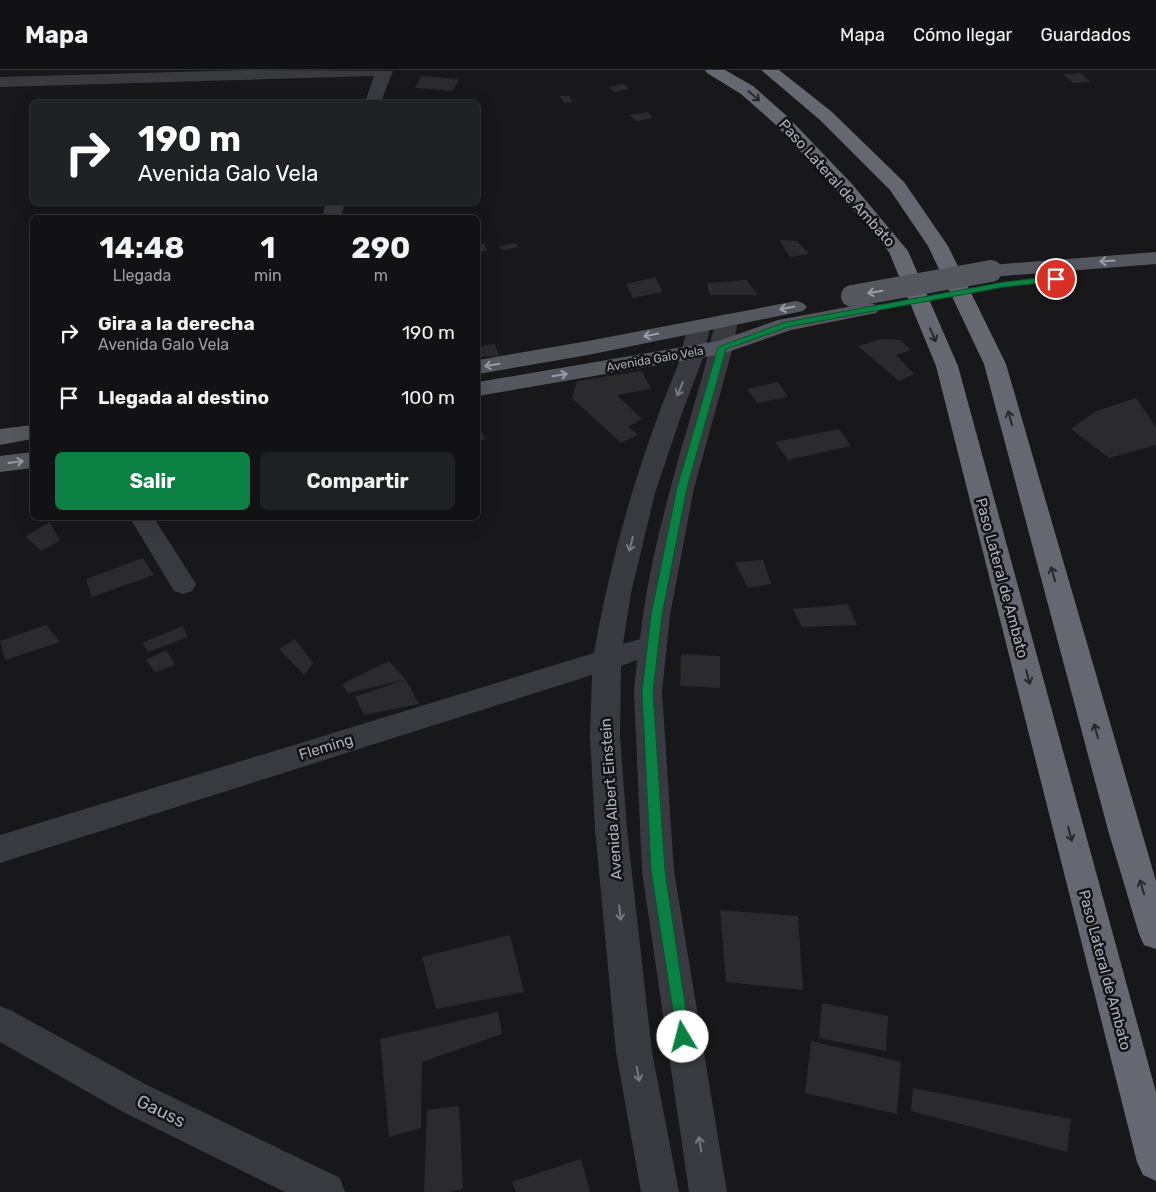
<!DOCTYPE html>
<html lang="es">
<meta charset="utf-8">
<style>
body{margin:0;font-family:Rubik,sans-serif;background:#1f2022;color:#f1f3f6;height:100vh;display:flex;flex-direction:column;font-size:19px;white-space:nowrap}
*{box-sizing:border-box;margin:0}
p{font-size:16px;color:#9c9ea0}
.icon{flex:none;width:28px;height:28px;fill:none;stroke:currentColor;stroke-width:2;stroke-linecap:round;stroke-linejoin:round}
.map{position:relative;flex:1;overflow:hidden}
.details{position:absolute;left:30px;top:145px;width:450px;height:305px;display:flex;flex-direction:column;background:#121214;border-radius:8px;box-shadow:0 5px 20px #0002,0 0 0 1px #313234}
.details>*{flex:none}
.banner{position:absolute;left:30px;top:30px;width:450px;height:105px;border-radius:8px;box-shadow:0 5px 20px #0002,0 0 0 1px #313234;background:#202124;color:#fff;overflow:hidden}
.pin{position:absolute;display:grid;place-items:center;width:42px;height:42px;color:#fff;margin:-21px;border:2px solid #fff;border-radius:50%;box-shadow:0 1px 5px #0007}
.me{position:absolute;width:55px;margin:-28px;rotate:352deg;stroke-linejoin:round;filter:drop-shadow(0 0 4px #0008)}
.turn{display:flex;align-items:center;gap:18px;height:105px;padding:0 25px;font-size:22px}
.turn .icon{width:65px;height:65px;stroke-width:2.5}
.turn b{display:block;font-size:35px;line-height:42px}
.eta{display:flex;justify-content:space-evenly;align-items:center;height:85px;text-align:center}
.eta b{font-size:30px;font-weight:700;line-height:35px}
.action{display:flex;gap:10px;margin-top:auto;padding:10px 25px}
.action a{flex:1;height:58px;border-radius:8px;background:#0b8043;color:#fff;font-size:20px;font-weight:700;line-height:58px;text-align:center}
.action a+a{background:#1f2022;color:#f1f3f6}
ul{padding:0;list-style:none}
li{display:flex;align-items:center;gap:15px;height:65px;padding:0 25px}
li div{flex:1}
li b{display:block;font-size:19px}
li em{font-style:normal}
header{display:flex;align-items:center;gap:30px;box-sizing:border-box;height:70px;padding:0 25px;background:#121214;border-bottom:1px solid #313234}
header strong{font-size:24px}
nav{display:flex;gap:28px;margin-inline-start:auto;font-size:18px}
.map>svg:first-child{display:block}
.building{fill:#2b2b2e}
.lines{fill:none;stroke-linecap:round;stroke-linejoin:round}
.minor{fill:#393a3f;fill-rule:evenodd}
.major{fill:#55575e;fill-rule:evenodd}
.highway{fill:#656870;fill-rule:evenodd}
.major-bridge{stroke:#55575e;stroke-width:22}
.oneway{stroke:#28282c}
.oneway2{stroke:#999da8}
.oneway3{stroke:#777a83}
.route{fill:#0b8043;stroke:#07532c}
.labels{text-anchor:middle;stroke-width:5;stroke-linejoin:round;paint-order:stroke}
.far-street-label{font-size:12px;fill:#aaafba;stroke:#131315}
.street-label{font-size:15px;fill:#aaafba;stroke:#131315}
.near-street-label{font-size:18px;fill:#aaafba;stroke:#131315}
</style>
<header>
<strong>Mapa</strong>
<nav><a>Mapa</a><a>Cómo llegar</a><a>Guardados</a></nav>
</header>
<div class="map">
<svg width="1156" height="1122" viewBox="0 0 1156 1122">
<rect width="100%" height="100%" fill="#18181a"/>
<path class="building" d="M 1081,3 L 1090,12 L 1073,13 L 1063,4 Z
M 421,6 L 459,9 L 453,21 L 415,18 Z
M 624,14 L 629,19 L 615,22 L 608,17 Z
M 559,26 L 569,26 L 573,32 L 564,33 Z
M 648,42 L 653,48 L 637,51 L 629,45 Z
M 779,170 L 797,171 L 809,184 L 790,187 Z
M 516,173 L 518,177 L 504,180 L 498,177 Z
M 484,174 L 487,180 L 478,183 L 478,175 Z
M 655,207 L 663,222 L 633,228 L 626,214 Z
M 746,210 L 758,225 L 710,225 L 707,213 Z
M 881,269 L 900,270 L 911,280 L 896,285 L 914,304 L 899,311 L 858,276 Z
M 495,274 L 499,286 L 478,287 L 478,276 Z
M 642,301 L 651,319 L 617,325 L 642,349 L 628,357 L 638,365 L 621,373 L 572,328 L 577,311 Z
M 778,312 L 788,327 L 757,333 L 747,319 Z
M 1136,328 L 1156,357 L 1156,375 L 1109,388 L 1071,359 L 1096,341 Z
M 839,359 L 851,376 L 788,390 L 775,372 Z
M 478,360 L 480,360 L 486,369 L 478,370 Z
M 50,452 L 60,471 L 41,481 L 25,466 Z
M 143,488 L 154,505 L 92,527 L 86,509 Z
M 763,490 L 771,514 L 748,518 L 735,492 Z
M 848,534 L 857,555 L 802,557 L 793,539 Z
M 46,555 L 60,572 L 5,590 L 0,571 Z
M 182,556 L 188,567 L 148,582 L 142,573 Z
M 295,569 L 313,593 L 304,605 L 279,579 Z
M 166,580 L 175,595 L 155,602 L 146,590 Z
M 681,584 L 720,586 L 720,618 L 680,616 Z
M 389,591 L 406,610 L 419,634 L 364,645 L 355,627 L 404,610 L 348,623 L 342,614 Z
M 720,840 L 798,846 L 803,920 L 726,912 Z
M 510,865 L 524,922 L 436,939 L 422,887 Z
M 822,933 L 888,946 L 886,981 L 819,968 Z
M 498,942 L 502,964 L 422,992 L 421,1058 L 389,1067 L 380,969 Z
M 811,971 L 901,992 L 897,1044 L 805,1023 Z
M 913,1018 L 1071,1049 L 1067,1082 L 911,1041 Z
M 459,1036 L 463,1119 L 448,1122 L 424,1122 L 427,1040 Z
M 581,1089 L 590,1122 L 516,1122 L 512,1112 Z"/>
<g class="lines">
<path class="minor" d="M 248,0 L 393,1 L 381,32 L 365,32 L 374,6 L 0,17 L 0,7 Z
M 326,132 L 345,132 L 341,148 L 322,148 Z
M 727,244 L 735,245 L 738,250 L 733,277 L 694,418 L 670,545 L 662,622 L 674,801 L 727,1122 L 689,1122 L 642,801 L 634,622 L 637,590 L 621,596 L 620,666 L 627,759 L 652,982 L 679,1122 L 641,1122 L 616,982 L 595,759 L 590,666 L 592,605 L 0,793 L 0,765 L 594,583 C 612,482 639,389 678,295 C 684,281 683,263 691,251 L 699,250 L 707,251 L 710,256 L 705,283 L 683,340 L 655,423 L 631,523 L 623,574 L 640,569 C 650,479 678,391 703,304 C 707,291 713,254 719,245 Z
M 130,448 L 154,448 L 196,514 L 192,521 L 183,524 L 174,521 Z
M 0,936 L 12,941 L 149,1016 L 340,1108 L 345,1122 L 285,1122 L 123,1042 L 0,972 Z"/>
<path class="major" d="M 1156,182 L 1156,194 L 991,207 L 984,205 L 981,201 L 984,197 L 991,195 Z
M 796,231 L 803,233 L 807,237 L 803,241 L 588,285 L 478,304 L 478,290 L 588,271 Z
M 869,233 L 876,235 L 880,239 L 876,243 L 791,260 L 722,284 L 478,326 L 478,312 L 718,271 L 778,250 Z
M 32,355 L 32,369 L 0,375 L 0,359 Z
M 32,382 L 32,398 L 0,402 L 0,386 Z"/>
<path class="highway" d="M 705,0 L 725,0 L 753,16 L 788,47 L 852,114 L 908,181 L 958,296 L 1156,1022 L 1156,1111 L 1143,1105 L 1137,1092 L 936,296 L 889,182 L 838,122 L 776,55 L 741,24 L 707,3 Z
M 761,0 L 779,0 L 832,42 L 904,112 L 948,176 L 1006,294 L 1156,811 L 1156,879 L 1144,875 L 1139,864 L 1108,760 L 984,294 L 928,176 L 890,120 L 820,50 Z"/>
<path class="major-bridge" d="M 852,226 L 991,201"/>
</g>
<defs><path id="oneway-shaft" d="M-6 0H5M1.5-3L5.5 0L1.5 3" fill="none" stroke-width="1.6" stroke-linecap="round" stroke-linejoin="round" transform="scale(1.25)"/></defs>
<g class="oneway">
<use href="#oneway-shaft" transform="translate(754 26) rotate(42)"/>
<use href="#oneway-shaft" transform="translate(933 265) rotate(67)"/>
<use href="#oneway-shaft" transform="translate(1010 348) rotate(-106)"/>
<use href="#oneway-shaft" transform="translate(1053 504) rotate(-106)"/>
<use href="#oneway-shaft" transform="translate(1028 607) rotate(75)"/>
<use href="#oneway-shaft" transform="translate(1096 661) rotate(-106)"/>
<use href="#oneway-shaft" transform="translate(1070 764) rotate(75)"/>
<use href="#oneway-shaft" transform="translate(1142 817) rotate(-107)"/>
</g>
<g class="oneway2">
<use href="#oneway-shaft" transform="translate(1107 191) rotate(176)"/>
<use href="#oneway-shaft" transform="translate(875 222) rotate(170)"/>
<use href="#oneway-shaft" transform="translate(787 238) rotate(169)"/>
<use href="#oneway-shaft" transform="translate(651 265) rotate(169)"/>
<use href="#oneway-shaft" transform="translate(492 295) rotate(170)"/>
<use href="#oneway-shaft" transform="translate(560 305) rotate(-9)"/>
<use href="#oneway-shaft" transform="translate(16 392) rotate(-8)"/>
</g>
<g class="oneway3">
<use href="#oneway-shaft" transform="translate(680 319) rotate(112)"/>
<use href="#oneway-shaft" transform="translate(631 474) rotate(104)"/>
<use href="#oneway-shaft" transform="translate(620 843) rotate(84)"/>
<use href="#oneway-shaft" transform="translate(638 1004) rotate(80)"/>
<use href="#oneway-shaft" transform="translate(700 1074) rotate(-100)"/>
</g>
<path class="route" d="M 1056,206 L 1059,207 L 1059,211 L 1004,217 L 788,257 L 726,279 L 687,418 L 662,545 L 653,622 L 665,801 L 690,967 L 688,972 L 683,974 L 678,972 L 651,801 L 642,622 L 651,545 L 677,418 L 718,277 L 786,252 L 1004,212 Z"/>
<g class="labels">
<g class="far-street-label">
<text transform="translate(655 289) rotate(-10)" y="4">Avenida Galo Vela</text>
</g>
<g class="street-label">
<text transform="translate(837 113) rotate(48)" y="5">Paso Lateral de Ambato</text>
<text transform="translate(1002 508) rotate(75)" y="5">Paso Lateral de Ambato</text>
<text transform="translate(326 677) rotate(-17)" y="5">Fleming</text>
<text transform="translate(611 729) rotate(-94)" y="5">Avenida Albert Einstein</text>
<text transform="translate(1105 900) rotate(75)" y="5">Paso Lateral de Ambato</text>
</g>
<g class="near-street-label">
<text transform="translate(161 1041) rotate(26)" y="6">Gauss</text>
</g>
</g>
</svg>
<div class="pin" style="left:1056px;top:209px;background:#d93025"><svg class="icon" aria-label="arrive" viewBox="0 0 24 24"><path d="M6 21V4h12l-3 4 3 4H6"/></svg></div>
<svg class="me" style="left:683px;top:967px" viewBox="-20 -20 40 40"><circle r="19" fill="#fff"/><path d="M0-13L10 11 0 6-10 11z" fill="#0b8043"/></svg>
<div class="banner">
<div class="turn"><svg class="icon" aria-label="right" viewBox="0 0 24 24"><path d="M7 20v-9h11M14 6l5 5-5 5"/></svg><div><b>190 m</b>Avenida Galo Vela</div></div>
</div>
<section class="details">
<div class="eta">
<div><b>14:48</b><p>Llegada</p></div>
<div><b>1</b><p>min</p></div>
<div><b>290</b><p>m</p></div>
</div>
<ul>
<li><svg class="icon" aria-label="right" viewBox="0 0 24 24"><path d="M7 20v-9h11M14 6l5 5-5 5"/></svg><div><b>Gira a la derecha</b><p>Avenida Galo Vela</p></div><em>190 m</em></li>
<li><svg class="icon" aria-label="arrive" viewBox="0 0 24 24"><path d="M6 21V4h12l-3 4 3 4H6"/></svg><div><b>Llegada al destino</b></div><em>100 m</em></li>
</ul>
<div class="action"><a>Salir</a><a>Compartir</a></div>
</section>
</div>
